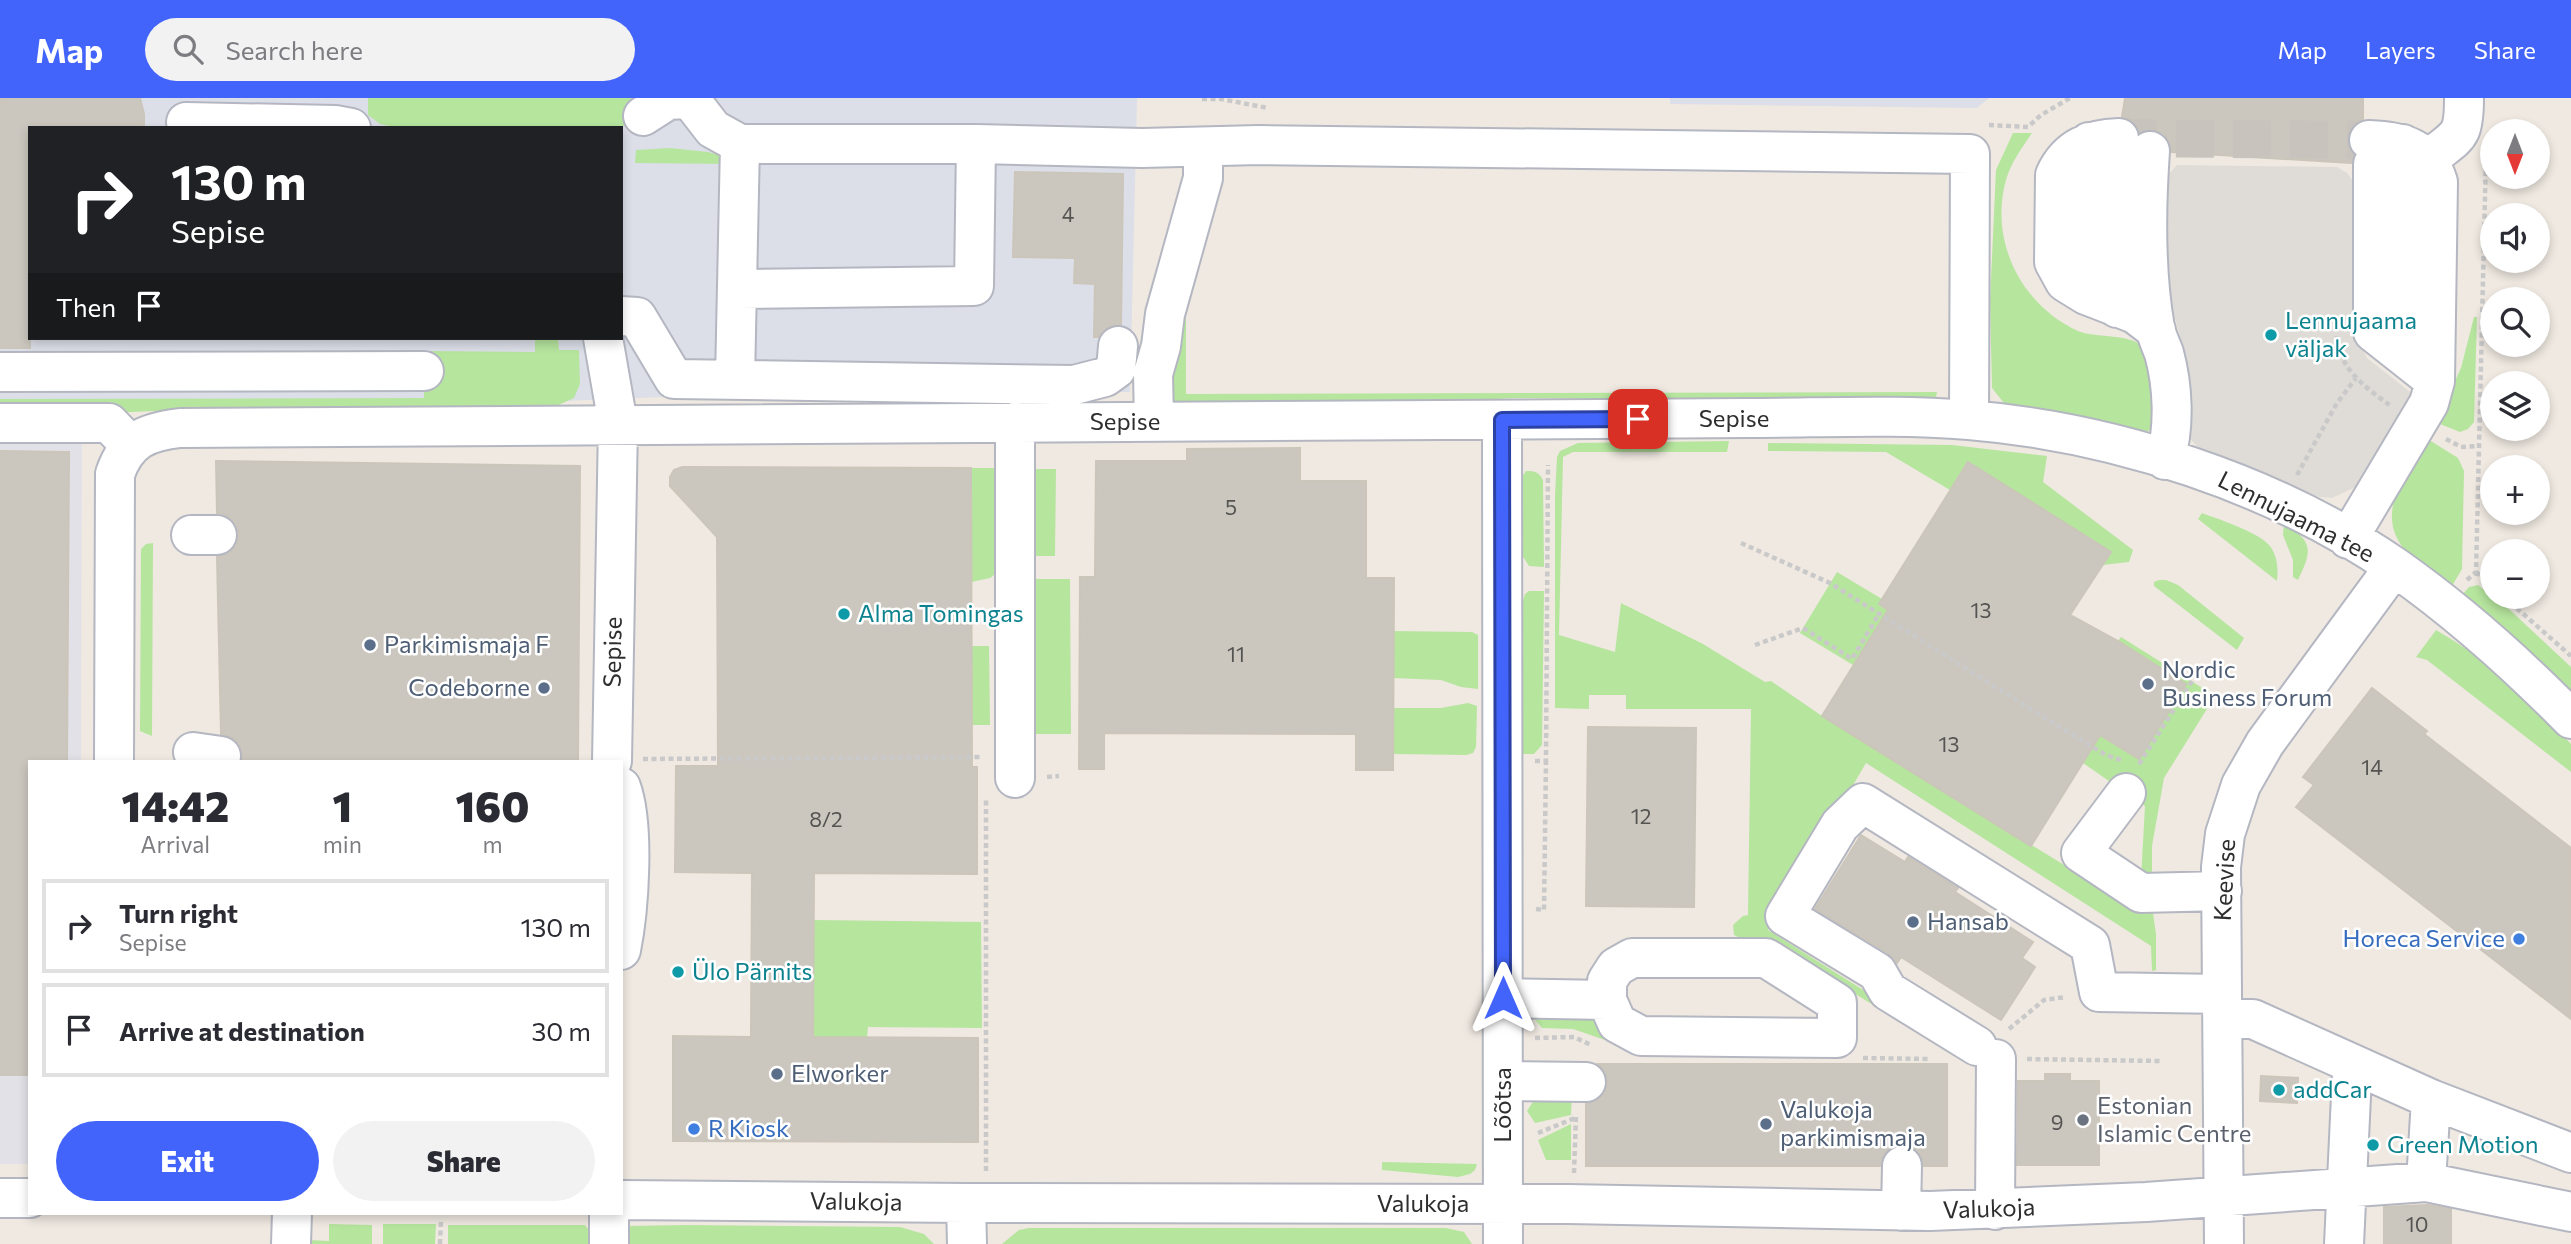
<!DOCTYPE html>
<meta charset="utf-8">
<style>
body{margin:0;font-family:Commissioner,sans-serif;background:#f2f2f3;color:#2b2b33;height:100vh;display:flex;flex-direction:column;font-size:26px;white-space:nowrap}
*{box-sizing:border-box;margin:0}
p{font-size:23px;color:#7c7c81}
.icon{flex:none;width:38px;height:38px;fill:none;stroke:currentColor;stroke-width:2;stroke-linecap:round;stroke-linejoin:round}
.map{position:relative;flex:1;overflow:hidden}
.side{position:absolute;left:28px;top:662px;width:595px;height:455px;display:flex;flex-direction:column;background:#fff;border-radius:0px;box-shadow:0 4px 10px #0003}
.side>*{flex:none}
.hud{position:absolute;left:28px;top:28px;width:595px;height:214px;border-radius:0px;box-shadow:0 4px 10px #0003;background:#202124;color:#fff;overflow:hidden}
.needle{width:46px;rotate:180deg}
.fabs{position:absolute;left:2480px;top:21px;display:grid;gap:14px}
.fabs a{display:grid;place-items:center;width:70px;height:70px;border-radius:50%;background:#fff;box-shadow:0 4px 10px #0003;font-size:35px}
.pin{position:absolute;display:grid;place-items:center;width:60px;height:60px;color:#fff;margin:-30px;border-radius:14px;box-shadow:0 4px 10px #0006}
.me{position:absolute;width:77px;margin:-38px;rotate:0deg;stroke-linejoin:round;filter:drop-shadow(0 0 5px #0008)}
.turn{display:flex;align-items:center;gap:24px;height:147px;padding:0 28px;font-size:32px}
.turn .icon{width:91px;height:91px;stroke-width:2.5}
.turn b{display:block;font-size:49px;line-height:60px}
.then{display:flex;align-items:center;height:66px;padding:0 28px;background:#0003;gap:14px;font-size:26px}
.eta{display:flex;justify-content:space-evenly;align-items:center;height:119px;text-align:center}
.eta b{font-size:42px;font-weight:800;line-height:49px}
.primary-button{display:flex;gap:14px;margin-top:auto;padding:14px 28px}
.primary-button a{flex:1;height:80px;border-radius:42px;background:#4264fb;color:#fff;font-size:28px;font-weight:800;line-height:80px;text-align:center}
.primary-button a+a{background:#f2f2f3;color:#2b2b33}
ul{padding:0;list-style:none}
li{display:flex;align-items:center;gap:21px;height:94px;margin:0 14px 10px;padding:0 14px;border:4px solid #e1e1e2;border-radius:0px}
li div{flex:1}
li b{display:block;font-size:26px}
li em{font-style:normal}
header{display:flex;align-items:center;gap:42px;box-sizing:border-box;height:98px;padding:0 35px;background:#4264fb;color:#fff}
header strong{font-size:33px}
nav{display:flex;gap:38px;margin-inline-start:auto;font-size:24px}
.search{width:490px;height:63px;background:#f2f2f3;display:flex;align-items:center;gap:18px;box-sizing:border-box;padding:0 24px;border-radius:38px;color:#7c7c81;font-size:26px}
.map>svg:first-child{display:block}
.industrial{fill:#e3e1e8}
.airport{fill:#dcdee8;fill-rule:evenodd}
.green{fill:#b6e59e}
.plaza{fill:#dfdcd8}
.building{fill:#cbc7bf;stroke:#cbc5ba;stroke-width:2}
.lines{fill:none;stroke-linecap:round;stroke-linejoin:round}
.minor-tunnel{stroke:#c8c4bd;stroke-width:38;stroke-dasharray:38 19;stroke-linecap:butt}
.minor-casing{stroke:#b4b7c1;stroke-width:42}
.path{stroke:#c9c9c9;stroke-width:4.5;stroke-dasharray:5 3.5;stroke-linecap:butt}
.minor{stroke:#fff;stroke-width:38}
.route-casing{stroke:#2b41a3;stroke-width:18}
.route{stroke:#4264fb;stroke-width:12}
.culture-dot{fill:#0f9aa8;stroke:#fff;stroke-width:2.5}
.service-dot{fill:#5c6f8a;stroke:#fff;stroke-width:2.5}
.shop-dot{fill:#3f7fe0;stroke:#fff;stroke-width:2.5}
.worship-dot{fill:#6b7280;stroke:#fff;stroke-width:2.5}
.labels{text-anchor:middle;stroke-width:5;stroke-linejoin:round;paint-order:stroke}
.number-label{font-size:21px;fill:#555452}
.culture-label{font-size:24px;fill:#0d838f;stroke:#fff;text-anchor:start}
.street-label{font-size:24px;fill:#2e2e2e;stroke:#fff}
.service-label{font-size:24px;fill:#4e5e75;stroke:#fff;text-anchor:start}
.shop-label{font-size:24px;fill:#366cbe;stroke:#fff;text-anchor:end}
.worship-label{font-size:24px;fill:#5b616d;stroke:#fff;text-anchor:start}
</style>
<header>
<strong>Map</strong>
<div class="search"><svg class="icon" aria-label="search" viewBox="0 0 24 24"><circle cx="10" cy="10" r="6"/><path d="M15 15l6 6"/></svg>Search here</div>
<nav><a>Map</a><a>Layers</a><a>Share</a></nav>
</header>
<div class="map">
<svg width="2571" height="1146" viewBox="0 0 2571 1146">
<rect width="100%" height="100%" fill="#efe9e1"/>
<path class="industrial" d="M 0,303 L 82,303 L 81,663 L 30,663 L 30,1066 L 0,1066 Z"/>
<path class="airport" d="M 0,0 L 1137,0 L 1130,294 L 664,299 L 562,303 L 0,303 ZM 30,30 L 621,30 L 621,240 L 30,240 Z
M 1670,0 L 1989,0 L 1977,10 L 1670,6 Z"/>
<path class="green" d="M 368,0 L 668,0 L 639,28 L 389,28 L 380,26 L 368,17 Z
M 2013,35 L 2032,35 C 2022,50 2011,64 2006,82 C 1989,143 2021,207 2078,233 C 2095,240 2129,236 2140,247 C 2157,265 2154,307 2155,330 L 2145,334 L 2059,315 L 2014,308 L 2004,305 L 1992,290 L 1990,203 L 1996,72 Z
M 670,50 L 708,54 L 732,61 L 732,66 L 635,65 L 636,52 Z
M 2474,219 L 2477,219 L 2474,324 L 2468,331 L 2460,334 L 2440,326 L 2438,321 L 2461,270 Z
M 1182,220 L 1186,220 L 1186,296 L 1937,294 L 1936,299 L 1931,301 L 1517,300 L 1381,306 L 1177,306 L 1174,302 L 1174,232 Z
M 535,240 L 558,240 L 559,252 L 579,252 L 580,286 L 574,300 L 554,309 L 522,312 L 153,313 L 70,317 L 0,317 L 0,301 L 424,300 L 424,253 L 535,254 Z
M 2426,340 L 2458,360 L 2464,373 L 2462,471 L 2452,488 C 2436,477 2416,466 2404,451 C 2374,414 2407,374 2426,340 Z
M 1729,343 L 1727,354 L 1573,354 L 1563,359 L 1559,537 L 1615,554 L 1621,505 L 1703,546 L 1765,584 L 1771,583 L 1822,618 L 2100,789 L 2152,808 L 2156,836 L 2156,872 L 2152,873 L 2151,848 L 1866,665 L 1768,832 L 1868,895 L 1967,953 L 1954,958 L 1765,839 L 1746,843 L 1734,837 L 1733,827 L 1743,818 L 1748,817 L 1751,611 L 1626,611 L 1626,597 L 1589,597 L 1589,611 L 1555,610 L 1555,398 L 1557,359 L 1560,353 L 1578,345 Z
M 1768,345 L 1952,347 L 2047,358 L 2043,384 L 2133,452 L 2129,464 L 2102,467 L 1950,392 L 1886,354 L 1768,353 Z
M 971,370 L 1006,370 L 999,473 L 990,480 L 971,484 Z
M 1024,371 L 1056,371 L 1055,458 L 1037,458 L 1024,447 Z
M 1526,373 C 1535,373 1539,374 1543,382 L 1544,469 L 1529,468 L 1522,457 L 1522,379 Z
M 2202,415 C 2220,422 2263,435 2272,451 C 2278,462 2278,471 2277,483 L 2198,421 Z
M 2284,426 C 2314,443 2312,453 2298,482 L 2293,479 L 2293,462 L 2283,437 Z
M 153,445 L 152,638 L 140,633 L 141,451 L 146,446 Z
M 1837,474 L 1882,501 L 1879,507 L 2019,594 L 2023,589 L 2138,661 L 2186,586 L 2118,543 L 2121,539 L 2215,598 L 2164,680 L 2152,748 L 2152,779 L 2141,780 L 2145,708 L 2083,665 L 2076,675 L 1867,546 L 1853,567 L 1800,535 Z
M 1024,481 L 1070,481 L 1071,636 L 1024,636 Z
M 2159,482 L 2166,482 L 2178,487 L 2244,540 L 2237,552 L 2154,488 L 2154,484 Z
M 2478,487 L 2510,512 L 2571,569 L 2571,595 L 2528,551 L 2463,496 L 2469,489 Z
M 1529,493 L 1544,493 L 1542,647 L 1534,656 L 1521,656 L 1522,506 L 1525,496 Z
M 2436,532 C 2491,563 2528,602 2571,646 L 2571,674 L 2427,562 L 2416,559 Z
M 1393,533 L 1472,534 L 1478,537 L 1478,591 L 1461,589 L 1441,582 L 1393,580 Z
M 971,548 L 989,548 L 990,627 L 972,627 Z
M 1468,605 L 1477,608 L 1476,649 L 1473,655 L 1466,657 L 1393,656 L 1393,610 L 1441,610 Z
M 813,822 L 981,824 L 982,930 L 868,929 L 867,939 L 813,939 Z
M 1591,913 L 1611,944 L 1573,931 L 1542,930 L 1531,917 Z
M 1542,990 L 1572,992 L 1571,1017 L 1535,1025 L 1527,1013 Z
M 1571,1026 L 1571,1062 L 1546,1062 L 1538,1042 Z
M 1382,1064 L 1477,1066 L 1475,1072 L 1470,1076 L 1458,1079 L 1382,1072 Z
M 329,1126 L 372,1127 L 372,1146 L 309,1146 L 309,1142 L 329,1143 Z
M 383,1126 L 436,1126 L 435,1146 L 383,1146 Z
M 448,1127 L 585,1127 L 589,1132 L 591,1144 L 596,1146 L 448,1146 Z
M 686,1127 L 900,1129 L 924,1136 L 934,1146 L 622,1146 L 628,1128 Z
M 1029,1130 L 1446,1130 L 1464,1134 L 1472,1146 L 1002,1146 L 1019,1132 Z"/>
<path class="plaza" d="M 2177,67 L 2337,69 L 2347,75 L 2358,89 L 2363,252 L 2367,260 L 2414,297 L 2362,386 L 2332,400 L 2320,399 L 2200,352 L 2186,336 L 2181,242 L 2160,165 L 2166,79 Z"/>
<path class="building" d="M 0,0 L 140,0 L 144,16 L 144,30 L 30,30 L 30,250 L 0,250 Z
M 2125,0 L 2363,0 L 2363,21 L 2351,29 L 2347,40 L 2349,51 L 2354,57 L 2351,65 L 2172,54 L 2170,44 L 2163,35 L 2151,31 L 2139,34 L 2137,28 L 2130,21 L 2122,19 Z
M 1015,74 L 1123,76 L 1121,227 L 1109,228 L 1099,239 L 1094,239 L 1095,186 L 1074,185 L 1075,160 L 1013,159 Z
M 1300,350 L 1300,383 L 1366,383 L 1366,480 L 1394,480 L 1393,672 L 1356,672 L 1356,636 L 1104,635 L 1104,671 L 1079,671 L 1080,479 L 1095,479 L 1096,363 L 1187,363 L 1187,351 Z
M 0,353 L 69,354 L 67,663 L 30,663 L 30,977 L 0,977 Z
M 216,363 L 580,368 L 578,663 L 242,663 L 241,651 L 235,641 L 221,636 L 217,459 L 227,456 L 236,448 L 239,436 L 236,426 L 228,418 L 217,415 Z
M 1968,364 L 2111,454 L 2070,517 L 2118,543 L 2186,586 L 2139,661 L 2100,637 L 2031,748 L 1822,618 L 1888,512 L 1879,506 Z
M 682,369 L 971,370 L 972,669 L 977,669 L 977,776 L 814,775 L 813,939 L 978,940 L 978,1044 L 673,1043 L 673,938 L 751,939 L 752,775 L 675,774 L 676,668 L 718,668 L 717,439 L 670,388 L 670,379 L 674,372 Z
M 2372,590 L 2427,633 L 2424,636 L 2571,750 L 2571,921 L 2296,709 L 2314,687 L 2303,679 Z
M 1588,629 L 1696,630 L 1694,809 L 1586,808 Z
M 1861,737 L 1905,764 L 1908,759 L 1958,790 L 1955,794 L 2033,844 L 2022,860 L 2035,869 L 2001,922 L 1901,859 L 1897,865 L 1888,855 L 1815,811 Z
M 1598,966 L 1947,966 L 1947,1068 L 1924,1068 L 1921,1058 L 1914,1050 L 1902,1046 L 1892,1049 L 1884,1056 L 1880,1068 L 1586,1068 L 1586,1006 L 1597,1003 L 1605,995 L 1608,985 L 1605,974 Z
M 2045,976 L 2070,976 L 2070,983 L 2099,983 L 2099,1067 L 2017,1067 L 2018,983 L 2045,983 Z
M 2261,978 L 2298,980 L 2297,1005 L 2260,1003 Z
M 2428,1107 L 2451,1111 L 2451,1146 L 2384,1146 L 2384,1109 Z"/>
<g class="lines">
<path class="minor-tunnel" d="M 2119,40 L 2369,42 L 2373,66"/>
<defs>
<path id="minor" d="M 689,0 L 713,31 L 740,46 L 976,46 L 1142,50 L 1259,47 L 1970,56 L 1969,322
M 643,18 L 668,2 L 689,1
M 186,24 L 335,27 L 351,30
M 2403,46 L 2407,85 L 2404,258
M 2150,53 C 2146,110 2145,173 2155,230 C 2157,239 2161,247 2164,255 C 2173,288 2175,329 2165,362
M 2428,62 C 2458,36 2464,42 2464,0
M 2373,66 L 2373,234 L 2435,283
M 737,191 L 974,188 L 976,46
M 2086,197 L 2086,77 L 2089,44
M 2117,210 L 2119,40 C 2090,41 2068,49 2055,77 L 2054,164 L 2065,184 L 2086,197 L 2135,216 L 2156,232
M 621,218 L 637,219 L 674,281 L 1074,287 L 1105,279 L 1116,271 L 1118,248
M 603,240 L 618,326 L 612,663
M 0,274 L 424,273
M 735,282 L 740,46
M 1502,322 L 1503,1146
M 1015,324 L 1015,680
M 1154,324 L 1153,276 L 1161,248 L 1165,216 L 1203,80 L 1203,49
M 0,325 L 109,325 L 131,348
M 191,437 L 217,437
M 2348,441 L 2429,305 L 2435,283 L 2438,84 C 2427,48 2403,44 2369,42
M 193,654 L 221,658
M 114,663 L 115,376 C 127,341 147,334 180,330 L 1747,320 C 1820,320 1895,316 1969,322 C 2115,334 2275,386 2395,469 C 2459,514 2517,566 2571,621
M 621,689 C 635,727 629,812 621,852
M 2126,695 L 2081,755 L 2141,795 L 2222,793
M 1632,860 L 1766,860 L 1837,905 L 1837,940 L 1641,938 L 1617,925 L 1607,902 L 1607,883 L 1616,869 Z
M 1503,900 L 1607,902
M 2223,921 L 2253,921 L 2431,1001 L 2571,1055
M 1977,948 L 1888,893 L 1877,874 L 1785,818 L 1840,727 L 1863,705 L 2090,847 L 2099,894 L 2222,896
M 1503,983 L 1586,984
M 2431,1001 L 2426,1084 L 2571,1114
M 0,1100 L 30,1100
M 621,1102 L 966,1105 L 1568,1106 L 1930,1113 L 2146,1104 L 2426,1084
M 966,1105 L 967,1146
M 1995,1112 L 1996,961
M 1901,1113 L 1902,1068
M 291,1146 L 292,1115
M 609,1146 L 609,1115
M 2224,1146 L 2221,769 L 2225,736 L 2241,687 L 2265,645 L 2394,469
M 2344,1146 L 2352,977"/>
</defs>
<use href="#minor" class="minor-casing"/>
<path class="path" d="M 1202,1 L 1221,1 L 1268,10
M 1989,27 L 2028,29 L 2041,17 L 2070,0
M 2337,238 C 2337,269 2367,291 2391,308
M 2446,341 L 2461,349 L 2478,348
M 2297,377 L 2337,305 L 2356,280
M 1741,445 L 1830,485 L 2042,618 L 2106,657 L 2121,662
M 2476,474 L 2492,488
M 2467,482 L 2476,474 L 2486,57
M 2504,499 L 2571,558
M 1755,547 L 1803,530 L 1852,561 L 1879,516
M 643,661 L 981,659
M 1535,663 L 1546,663 L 1548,367
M 2139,666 L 2201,569
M 1047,679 L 1059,678
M 1536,811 L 1544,812 L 1546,663
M 2009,931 L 2044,902 L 2066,899
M 1535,940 L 1574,939 L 1591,947
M 1863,960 L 1931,961
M 2027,961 L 2161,963
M 1538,1035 L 1575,1020
M 986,1073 L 986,700
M 1574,1075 L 1576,1017
M 440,1146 L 441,1122"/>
<use href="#minor" class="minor"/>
</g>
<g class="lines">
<defs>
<path id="route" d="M 1503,900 L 1502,322 L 1638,321"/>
</defs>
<use href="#route" class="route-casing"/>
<use href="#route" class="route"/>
</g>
<g class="culture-dot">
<circle cx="2271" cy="237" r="7"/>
<circle cx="844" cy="516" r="7"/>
<circle cx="678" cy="874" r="7"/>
<circle cx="2279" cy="992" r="7"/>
<circle cx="2373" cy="1047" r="7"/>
</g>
<g class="service-dot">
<circle cx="370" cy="547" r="7"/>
<circle cx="2148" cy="586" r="7"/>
<circle cx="544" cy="590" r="7"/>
<circle cx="1913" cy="824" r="7"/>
<circle cx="777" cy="976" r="7"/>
<circle cx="1766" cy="1026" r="7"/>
</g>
<g class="shop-dot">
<circle cx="2519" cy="841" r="7"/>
<circle cx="694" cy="1031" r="7"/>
</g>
<circle class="worship-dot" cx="2083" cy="1022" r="7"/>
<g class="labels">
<g class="number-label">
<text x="1068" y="124">4</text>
<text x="1231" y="417">5</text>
<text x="1981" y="520">13</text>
<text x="1236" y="564">11</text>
<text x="1949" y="654">13</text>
<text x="2372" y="677">14</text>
<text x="1641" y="726">12</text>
<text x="826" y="729">8/2</text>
<text x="2057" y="1032">9</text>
<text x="2417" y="1134">10</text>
</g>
<g class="culture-label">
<text x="2285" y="231">Lennujaama<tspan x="2285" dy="28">väljak</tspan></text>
<text x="858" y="524">Alma Tomingas</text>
<text x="692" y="882">Ülo Pärnits</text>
<text x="2293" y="1000">addCar</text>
<text x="2387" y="1055">Green Motion</text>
</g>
<g class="street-label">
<text x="1734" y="329">Sepise</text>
<text x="1125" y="332">Sepise</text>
<text transform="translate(2296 419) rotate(27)" y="8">Lennujaama tee</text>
<text transform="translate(613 554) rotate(-89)" y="8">Sepise</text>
<text transform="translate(2225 782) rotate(-87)" y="8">Keevise</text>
<text transform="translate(1503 1007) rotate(-90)" y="8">Lõõtsa</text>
<text transform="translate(856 1104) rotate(1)" y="8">Valukoja</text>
<text x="1423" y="1114">Valukoja</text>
<text transform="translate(1989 1111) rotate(-2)" y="8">Valukoja</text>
</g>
<g class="service-label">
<text x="384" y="555">Parkimismaja F</text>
<text x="2162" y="580">Nordic<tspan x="2162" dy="28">Business Forum</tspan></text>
<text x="530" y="598" text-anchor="end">Codeborne</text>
<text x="1927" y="832">Hansab</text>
<text x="791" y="984">Elworker</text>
<text x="1780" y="1020">Valukoja<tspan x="1780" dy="28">parkimismaja</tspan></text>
</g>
<g class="shop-label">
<text x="2505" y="849">Horeca Service</text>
<text x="708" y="1039" text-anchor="start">R Kiosk</text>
</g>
<g class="worship-label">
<text x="2097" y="1016">Estonian<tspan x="2097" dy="28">Islamic Centre</tspan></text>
</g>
</g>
</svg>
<div class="fabs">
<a><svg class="needle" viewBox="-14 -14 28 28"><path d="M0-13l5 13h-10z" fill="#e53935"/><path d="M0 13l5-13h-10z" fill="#7c7c81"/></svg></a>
<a><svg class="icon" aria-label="sound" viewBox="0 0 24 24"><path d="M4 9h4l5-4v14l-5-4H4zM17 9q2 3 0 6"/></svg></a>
<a><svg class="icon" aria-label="search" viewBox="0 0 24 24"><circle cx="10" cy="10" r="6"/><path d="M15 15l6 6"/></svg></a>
<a><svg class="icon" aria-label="layers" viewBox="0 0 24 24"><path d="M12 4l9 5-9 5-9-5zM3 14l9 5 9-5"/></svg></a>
<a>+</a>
<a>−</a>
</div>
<div class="pin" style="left:1638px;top:321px;background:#d93025"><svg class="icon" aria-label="arrive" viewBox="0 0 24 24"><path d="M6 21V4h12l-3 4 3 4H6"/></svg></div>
<svg class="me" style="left:1503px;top:900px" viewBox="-20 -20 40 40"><path d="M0-17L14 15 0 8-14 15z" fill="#4264fb" stroke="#fff" stroke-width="4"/></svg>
<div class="hud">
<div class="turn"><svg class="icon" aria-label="right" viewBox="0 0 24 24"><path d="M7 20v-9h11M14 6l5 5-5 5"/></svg><div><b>130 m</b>Sepise</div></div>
<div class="then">Then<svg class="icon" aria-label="arrive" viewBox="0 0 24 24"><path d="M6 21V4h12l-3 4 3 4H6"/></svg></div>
</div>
<section class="side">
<div class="eta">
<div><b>14:42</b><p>Arrival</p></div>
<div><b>1</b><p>min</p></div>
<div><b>160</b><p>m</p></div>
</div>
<ul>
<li><svg class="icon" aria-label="right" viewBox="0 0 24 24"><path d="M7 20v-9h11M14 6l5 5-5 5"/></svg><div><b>Turn right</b><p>Sepise</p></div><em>130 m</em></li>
<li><svg class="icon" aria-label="arrive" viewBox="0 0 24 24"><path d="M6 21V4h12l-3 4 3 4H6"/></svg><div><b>Arrive at destination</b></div><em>30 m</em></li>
</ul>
<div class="primary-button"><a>Exit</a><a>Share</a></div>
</section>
</div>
